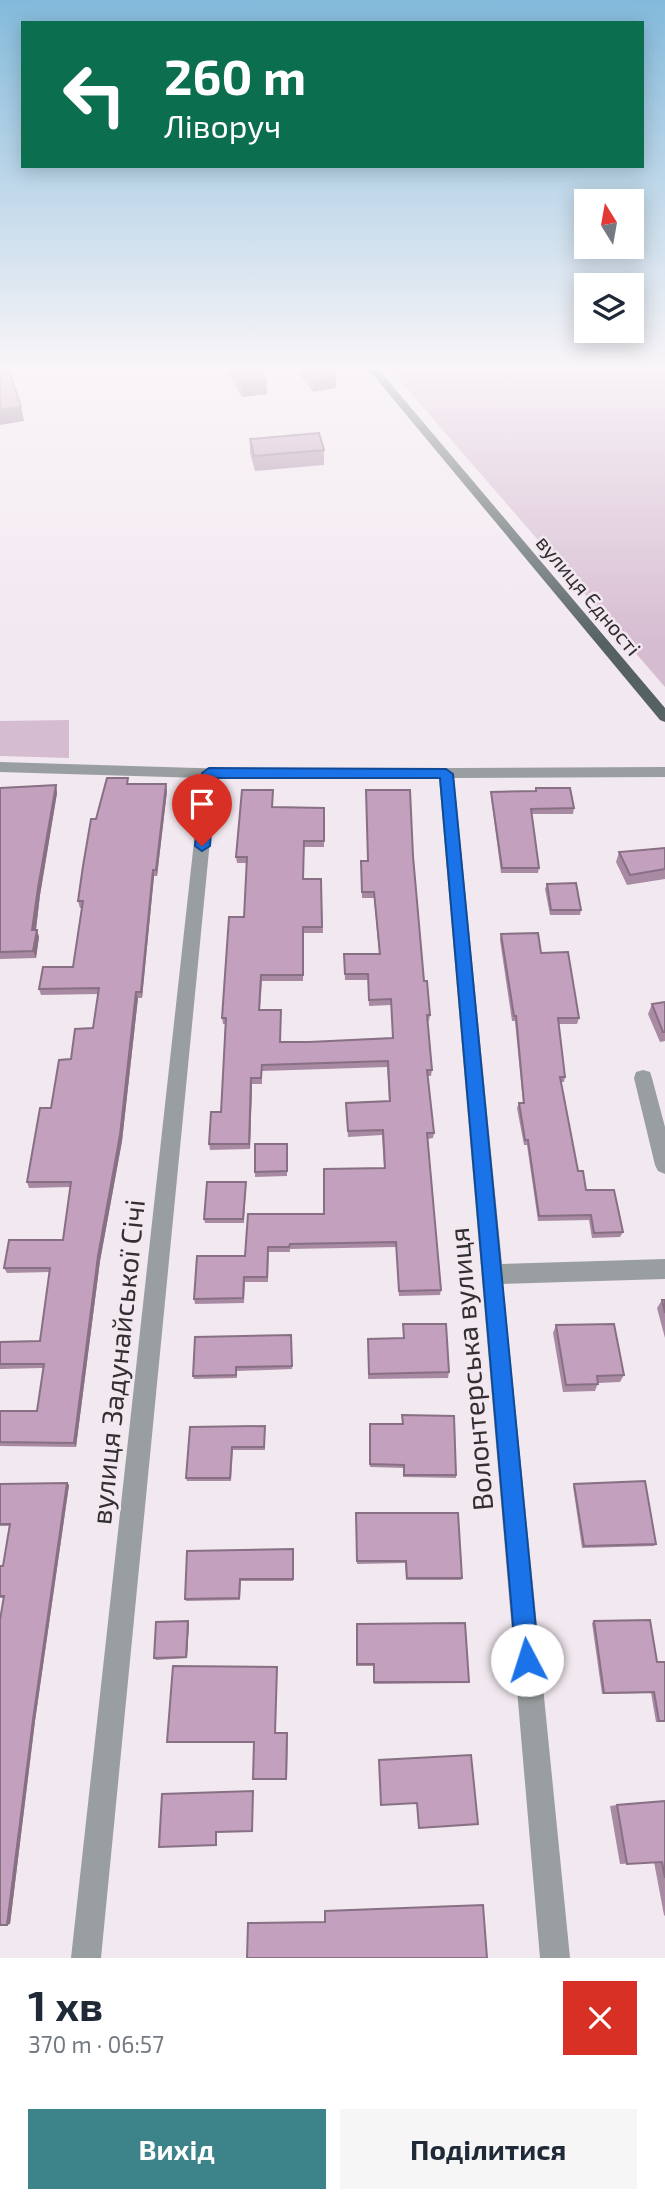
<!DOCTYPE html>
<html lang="uk">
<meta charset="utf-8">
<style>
body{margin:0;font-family:"Exo 2",sans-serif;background:#f6f6f7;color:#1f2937;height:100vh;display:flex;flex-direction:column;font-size:26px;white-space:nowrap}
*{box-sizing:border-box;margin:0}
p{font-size:23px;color:#747a83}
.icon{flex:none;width:38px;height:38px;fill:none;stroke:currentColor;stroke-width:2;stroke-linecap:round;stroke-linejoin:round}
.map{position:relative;height:1958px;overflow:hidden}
.panel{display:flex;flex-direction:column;background:#fff;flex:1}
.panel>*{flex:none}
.hud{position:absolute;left:21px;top:21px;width:623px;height:147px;border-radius:0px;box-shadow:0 4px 18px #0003;background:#0b6e4f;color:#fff;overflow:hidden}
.needle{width:46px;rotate:349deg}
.controls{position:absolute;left:574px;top:189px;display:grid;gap:14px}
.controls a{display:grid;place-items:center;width:70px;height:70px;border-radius:0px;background:#fff;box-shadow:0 4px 18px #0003;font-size:35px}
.pin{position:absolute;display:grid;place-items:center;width:60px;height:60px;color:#fff;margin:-72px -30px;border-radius:50% 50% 50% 0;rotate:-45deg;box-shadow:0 0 7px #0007}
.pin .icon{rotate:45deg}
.me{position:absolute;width:77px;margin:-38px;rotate:355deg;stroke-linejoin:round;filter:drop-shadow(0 0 5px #0008)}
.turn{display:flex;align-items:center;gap:24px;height:147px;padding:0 28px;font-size:32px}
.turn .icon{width:91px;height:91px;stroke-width:2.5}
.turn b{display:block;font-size:49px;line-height:60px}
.round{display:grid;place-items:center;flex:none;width:74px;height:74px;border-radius:0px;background:#f6f6f7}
.head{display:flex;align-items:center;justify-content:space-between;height:119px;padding:0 28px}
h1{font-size:42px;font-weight:700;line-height:52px}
.cta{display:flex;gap:14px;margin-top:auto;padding:14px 28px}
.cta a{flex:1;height:80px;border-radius:0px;background:#3c848a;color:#fff;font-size:28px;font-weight:700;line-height:80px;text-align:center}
.cta a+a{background:#f6f6f7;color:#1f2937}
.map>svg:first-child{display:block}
.green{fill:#d6bcd1}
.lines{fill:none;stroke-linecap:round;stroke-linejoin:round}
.minor{fill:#999fa0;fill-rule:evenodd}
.major{fill:#566162;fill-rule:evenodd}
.wall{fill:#a88aa3}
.shaded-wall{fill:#887084}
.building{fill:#c3a0bd;stroke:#887084;stroke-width:2}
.route{fill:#1a73e8;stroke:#114b97;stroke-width:2}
.labels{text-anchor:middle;stroke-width:5;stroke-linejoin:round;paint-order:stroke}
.far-street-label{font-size:21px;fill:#322e31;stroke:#f2e8f0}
.near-street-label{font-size:28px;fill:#322e31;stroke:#f2e8f0}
</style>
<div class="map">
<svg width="665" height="1958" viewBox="0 0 665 1958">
<rect width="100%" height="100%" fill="#f2e8f0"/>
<path class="green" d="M 391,370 L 665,370 L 665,687 Z
M 69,720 L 69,758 L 0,756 L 0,721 Z"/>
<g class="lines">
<path class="minor" d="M 0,762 L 230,769 L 665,767 L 665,777 L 454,778 L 502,1264 L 665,1259 L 665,1279 L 503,1284 L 570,1958 L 540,1958 L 439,778 L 216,779 L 101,1958 L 71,1958 L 201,778 L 0,772 Z
M 643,1070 L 650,1072 L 652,1078 L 665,1127 L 665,1174 L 658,1171 L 655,1165 L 634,1078 L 636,1072 Z"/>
<path class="major" d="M 369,370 L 379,370 L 665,708 L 665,722 L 660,720 Z"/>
</g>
<path class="wall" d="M 226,370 L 260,370 L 266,380 L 267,394 L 242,397 Z
M 296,370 L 331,370 L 336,376 L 336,388 L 313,392 Z
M 250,439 L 324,450 L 324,465 L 255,471 L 250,453 Z
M 129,784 L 167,791 L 157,876 L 154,876 L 142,998 L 138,998 L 122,1141 L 100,1261 L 76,1447 L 0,1446 L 0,1411 L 37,1411 L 43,1368 L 0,1369 L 0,1342 L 40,1341 L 50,1272 L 7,1273 L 4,1268 L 63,1240 L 70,1187 L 29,1188 L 27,1182 L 51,1108 L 71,1059 L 93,1028 L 98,994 L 41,995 L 39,989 L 73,967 L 82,908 L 80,908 L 78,901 Z
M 56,785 L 57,793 L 40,895 L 36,930 L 39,937 L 36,958 L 0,959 L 0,788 Z
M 536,788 L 574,808 L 573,814 L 531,814 L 539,868 L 538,873 L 501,873 L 491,797 L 491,792 L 535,791 Z
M 273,796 L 273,807 L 324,808 L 324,847 L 304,847 L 303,879 L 321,879 L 323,933 L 304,933 L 303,981 L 262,981 L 260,1010 L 281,1016 L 280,1042 L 309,1042 L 393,1038 L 391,1005 L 369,1006 L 368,980 L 345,980 L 344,954 L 379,954 L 374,898 L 362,898 L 361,861 L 413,856 L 424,981 L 430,1015 L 429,1021 L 427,1021 L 432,1070 L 431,1076 L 427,1076 L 434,1133 L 433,1138 L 428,1139 L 441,1290 L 440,1295 L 399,1296 L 396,1247 L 290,1249 L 290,1252 L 269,1252 L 268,1282 L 245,1282 L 244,1303 L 195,1304 L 194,1299 L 245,1256 L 324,1214 L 384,1168 L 382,1135 L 348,1137 L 346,1108 L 389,1101 L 387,1067 L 262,1071 L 262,1084 L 252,1084 L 250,1149 L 210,1150 L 209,1144 L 221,1112 L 225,1024 L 223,1024 L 222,1018 L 244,917 L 247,863 L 237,863 L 236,857 Z
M 665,848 L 665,879 L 627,885 L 616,862 L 619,852 Z
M 547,884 L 581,910 L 580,915 L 550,915 L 545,889 Z
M 501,934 L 541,953 L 579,1018 L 577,1024 L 559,1024 L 565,1077 L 564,1082 L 561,1082 L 578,1171 L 586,1190 L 623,1232 L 620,1237 L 592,1238 L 589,1220 L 538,1221 L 527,1145 L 524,1145 L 517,1108 L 519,1103 L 523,1103 L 515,1021 L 512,1021 L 500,940 Z
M 665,1002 L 665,1041 L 660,1042 L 648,1014 L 652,1004 Z
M 287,1144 L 287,1176 L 255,1177 L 255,1172 Z
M 246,1186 L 244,1223 L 205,1223 L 204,1219 Z
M 662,1300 L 665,1300 L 665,1338 L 657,1308 Z
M 403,1324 L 449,1372 L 448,1378 L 368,1379 L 368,1339 L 403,1338 Z
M 556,1325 L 624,1375 L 620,1382 L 598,1383 L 595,1391 L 563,1392 L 553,1333 Z
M 291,1335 L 292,1369 L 237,1371 L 237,1378 L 194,1379 L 193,1376 Z
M 402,1415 L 456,1475 L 456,1478 L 403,1477 L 403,1468 L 370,1467 L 370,1424 L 402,1424 Z
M 265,1426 L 265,1450 L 233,1450 L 231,1481 L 187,1481 L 186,1478 L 190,1427 Z
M 67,1483 L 69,1485 L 35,1721 L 10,1924 L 4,1598 L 0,1598 L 0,1566 L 3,1566 L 9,1526 L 0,1526 L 0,1484 Z
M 574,1484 L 656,1544 L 654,1546 L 582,1548 L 573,1486 Z
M 356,1513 L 462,1578 L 461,1580 L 406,1580 L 405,1563 L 357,1564 Z
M 293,1549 L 293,1581 L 241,1581 L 240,1600 L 186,1601 L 185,1599 Z
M 188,1621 L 189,1623 L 187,1658 L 156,1660 L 154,1658 Z
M 594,1621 L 657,1662 L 665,1662 L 665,1722 L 656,1722 L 651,1693 L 602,1694 L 592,1623 Z
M 357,1624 L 469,1682 L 468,1683 L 374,1684 L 373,1666 L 356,1666 Z
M 275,1733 L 288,1734 L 287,1780 L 253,1779 L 254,1743 L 169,1743 L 167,1742 Z
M 665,1801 L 665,1916 L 664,1915 L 654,1862 L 620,1864 L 610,1806 L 617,1805 Z"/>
<path class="shaded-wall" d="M 336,376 L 336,388 L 313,392 L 313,380 Z
M 266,380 L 267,394 L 242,397 L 242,383 Z
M 21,407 L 24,421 L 0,425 L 0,410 Z
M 166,784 L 167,791 L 157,876 L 156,870 Z
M 56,785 L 57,793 L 40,895 L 35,937 L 32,930 L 38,888 Z
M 153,870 L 154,876 L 142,998 L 141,992 Z
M 37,930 L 39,937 L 36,958 L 33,951 Z
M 136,992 L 138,998 L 122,1141 L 100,1261 L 76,1447 L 74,1443 L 98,1256 Z
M 251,1078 L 252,1084 L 250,1149 L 249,1144 Z
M 67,1483 L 69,1485 L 35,1721 L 10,1924 L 7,1925 L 33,1720 Z
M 188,1621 L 189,1623 L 187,1658 L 186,1657 Z"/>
<path class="building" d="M 0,370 L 9,370 L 21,407 L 0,410 Z
M 233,370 L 260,370 L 266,380 L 242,383 Z
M 305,370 L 331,370 L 336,376 L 313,380 Z
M 319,433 L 324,450 L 254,456 L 250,439 Z
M 107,778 L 128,778 L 127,784 L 166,784 L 156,870 L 153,870 L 141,992 L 136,992 L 120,1135 L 98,1256 L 74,1443 L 0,1442 L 0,1411 L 37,1411 L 44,1364 L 0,1364 L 0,1342 L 40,1341 L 50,1268 L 4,1268 L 9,1240 L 63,1240 L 71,1182 L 27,1182 L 40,1108 L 51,1108 L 59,1060 L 71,1059 L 75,1029 L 93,1028 L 99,988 L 39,989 L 43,967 L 73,967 L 83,901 L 78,901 L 83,866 L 91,819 L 96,819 Z
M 56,785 L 38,888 L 32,930 L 37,930 L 33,951 L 0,952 L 0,788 Z
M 536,788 L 570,788 L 574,808 L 531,809 L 539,868 L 502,868 L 491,792 L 536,791 Z
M 242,790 L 273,790 L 272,807 L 324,808 L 324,841 L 304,841 L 303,879 L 321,879 L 322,927 L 303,927 L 303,975 L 261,975 L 259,1010 L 281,1010 L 280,1042 L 309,1042 L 393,1038 L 391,999 L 369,1000 L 368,974 L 345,974 L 344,954 L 380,954 L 374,892 L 362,892 L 361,861 L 368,861 L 366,790 L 410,790 L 413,856 L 424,981 L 427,981 L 430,1015 L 427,1015 L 432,1070 L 427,1070 L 434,1133 L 427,1133 L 441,1290 L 399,1291 L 396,1242 L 290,1244 L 289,1247 L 268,1247 L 267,1277 L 244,1277 L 243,1298 L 194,1299 L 197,1256 L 245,1256 L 248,1214 L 324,1214 L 324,1169 L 385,1168 L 383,1130 L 348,1131 L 346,1103 L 390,1101 L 388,1061 L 262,1065 L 261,1078 L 251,1078 L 249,1144 L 209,1144 L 211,1112 L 221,1112 L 226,1018 L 222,1018 L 229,917 L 244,917 L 247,857 L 236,857 Z
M 665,848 L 665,869 L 630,875 L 619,852 Z
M 576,883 L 581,910 L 551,910 L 547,884 Z
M 538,933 L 541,953 L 568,952 L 579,1018 L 558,1018 L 565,1077 L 560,1077 L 578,1171 L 583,1171 L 586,1190 L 614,1190 L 623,1232 L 594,1233 L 591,1215 L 539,1216 L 528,1140 L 525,1140 L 519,1103 L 524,1103 L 516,1016 L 514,1016 L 501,934 Z
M 665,1002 L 665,1032 L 663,1032 L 652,1004 Z
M 255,1144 L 287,1144 L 287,1171 L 255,1172 Z
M 207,1182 L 246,1182 L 243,1219 L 204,1219 Z
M 662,1300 L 665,1300 L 665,1313 Z
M 403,1324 L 446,1324 L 449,1372 L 369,1374 L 368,1339 L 404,1338 Z
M 614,1324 L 624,1375 L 597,1376 L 598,1384 L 566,1385 L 556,1325 Z
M 291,1335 L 292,1366 L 236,1367 L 236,1375 L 193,1376 L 195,1337 Z
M 402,1415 L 454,1416 L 456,1475 L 404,1475 L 404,1465 L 370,1464 L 370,1424 L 403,1424 Z
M 265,1426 L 264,1447 L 232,1447 L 230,1478 L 186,1478 L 190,1427 Z
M 645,1481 L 656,1544 L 584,1546 L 574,1484 Z
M 67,1483 L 33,1720 L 7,1925 L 0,1925 L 0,1620 L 4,1596 L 0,1596 L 0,1566 L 3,1566 L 10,1524 L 0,1524 L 0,1484 Z
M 356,1513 L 458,1513 L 462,1578 L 407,1578 L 406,1561 L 357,1561 Z
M 293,1549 L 293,1579 L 240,1579 L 239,1598 L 185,1599 L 187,1551 Z
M 650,1620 L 657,1662 L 665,1662 L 665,1721 L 659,1721 L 654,1692 L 604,1693 L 594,1621 Z
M 188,1621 L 186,1657 L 154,1658 L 156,1622 Z
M 465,1623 L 469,1682 L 374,1682 L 374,1664 L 357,1664 L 357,1624 Z
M 173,1666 L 277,1667 L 275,1733 L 287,1733 L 286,1779 L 253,1779 L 254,1742 L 167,1742 Z
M 471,1755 L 478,1824 L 419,1828 L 417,1803 L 381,1805 L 379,1760 Z
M 253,1791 L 252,1831 L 216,1832 L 216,1845 L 159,1847 L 162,1794 Z
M 665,1801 L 665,1878 L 662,1862 L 627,1864 L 617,1805 Z
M 483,1905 L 487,1958 L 247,1958 L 248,1923 L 325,1922 L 325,1911 Z"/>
<linearGradient id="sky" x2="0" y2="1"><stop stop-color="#83badb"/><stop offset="0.57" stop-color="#f9f5f8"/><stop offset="1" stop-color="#f9f5f8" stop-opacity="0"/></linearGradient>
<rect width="665" height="644" fill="url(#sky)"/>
<path class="route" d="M 209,768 L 446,769 L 453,774 L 539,1660 L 536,1668 L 527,1672 L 519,1668 L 516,1660 L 440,778 L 215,778 L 210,846 L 202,851 L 195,846 L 202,773 Z"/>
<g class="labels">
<g class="far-street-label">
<text transform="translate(588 596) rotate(50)" y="7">вулиця Єдності</text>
</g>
<g class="near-street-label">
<text transform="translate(118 1362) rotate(-84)" y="10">вулиця Задунайської Січі</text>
<text transform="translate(471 1369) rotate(-95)" y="10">Волонтерська вулиця</text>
</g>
</g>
</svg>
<div class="controls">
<a><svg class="needle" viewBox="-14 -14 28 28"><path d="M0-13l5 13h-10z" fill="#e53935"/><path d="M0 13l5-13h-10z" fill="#747a83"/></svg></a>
<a><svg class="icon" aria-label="layers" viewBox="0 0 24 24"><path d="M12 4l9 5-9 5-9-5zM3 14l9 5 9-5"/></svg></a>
</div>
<div class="pin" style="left:202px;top:846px;background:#d93025"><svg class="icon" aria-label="arrive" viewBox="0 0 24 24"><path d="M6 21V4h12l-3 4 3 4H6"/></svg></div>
<svg class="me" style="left:527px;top:1660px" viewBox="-20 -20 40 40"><circle r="19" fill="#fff"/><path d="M0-13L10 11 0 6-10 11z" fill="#1a73e8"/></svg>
<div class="hud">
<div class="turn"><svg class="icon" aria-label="left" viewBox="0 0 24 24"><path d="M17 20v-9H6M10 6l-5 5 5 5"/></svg><div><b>260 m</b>Ліворуч</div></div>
</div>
</div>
<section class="panel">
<div class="head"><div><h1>1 хв</h1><p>370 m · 06:57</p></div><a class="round" style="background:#d93025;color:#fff"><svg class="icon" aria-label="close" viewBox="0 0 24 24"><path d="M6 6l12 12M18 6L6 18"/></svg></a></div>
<div class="cta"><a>Вихід</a><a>Поділитися</a></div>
</section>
